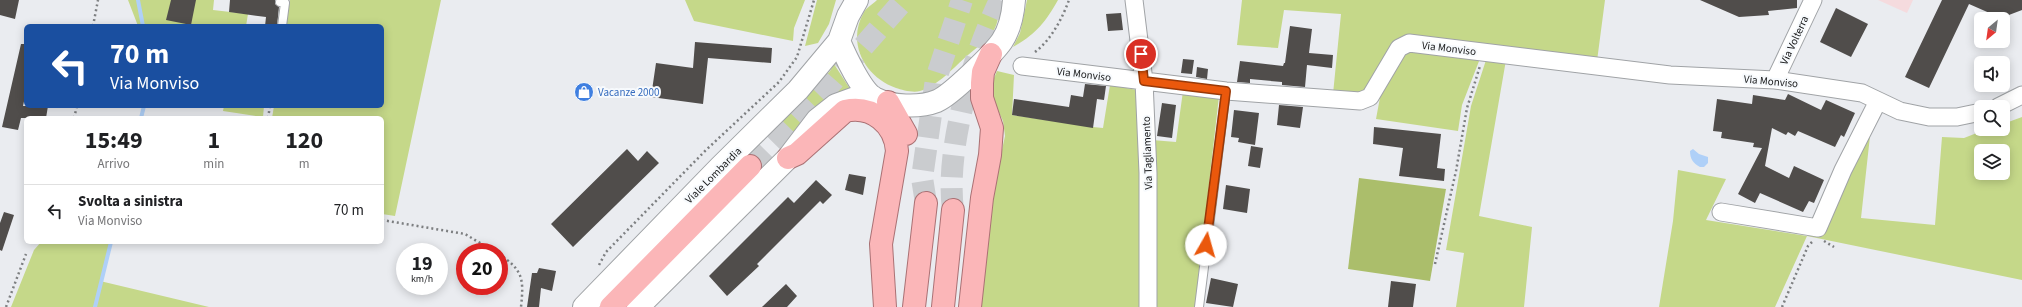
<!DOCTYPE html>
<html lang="it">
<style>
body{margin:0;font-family:"Source Sans 3",sans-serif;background:#f6f6f6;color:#202124;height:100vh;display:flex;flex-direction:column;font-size:15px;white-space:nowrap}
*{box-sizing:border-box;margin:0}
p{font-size:13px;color:#757577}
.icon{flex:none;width:22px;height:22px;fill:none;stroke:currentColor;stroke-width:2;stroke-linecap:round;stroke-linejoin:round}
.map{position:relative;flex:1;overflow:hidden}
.sheet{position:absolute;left:24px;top:116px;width:360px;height:128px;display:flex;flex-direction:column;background:#fff;border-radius:6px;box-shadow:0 2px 10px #0003}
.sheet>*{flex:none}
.guide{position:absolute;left:24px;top:24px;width:360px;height:84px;border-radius:6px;box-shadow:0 2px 10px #0003;background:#1a4fa0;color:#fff;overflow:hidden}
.needle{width:26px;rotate:209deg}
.controls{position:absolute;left:1974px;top:12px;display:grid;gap:8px}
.controls a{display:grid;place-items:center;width:36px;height:36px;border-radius:6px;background:#fff;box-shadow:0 2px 10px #0003;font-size:20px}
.speed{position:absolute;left:396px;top:243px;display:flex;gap:8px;font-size:20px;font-weight:700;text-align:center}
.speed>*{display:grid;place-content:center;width:52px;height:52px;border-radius:50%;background:#fff;box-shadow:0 2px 10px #0003;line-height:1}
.speed small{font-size:10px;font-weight:400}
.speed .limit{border:6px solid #d22;background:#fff;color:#111}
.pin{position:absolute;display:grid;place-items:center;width:34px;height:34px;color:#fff;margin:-17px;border:2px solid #fff;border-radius:50%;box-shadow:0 1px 4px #0007}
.me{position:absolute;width:44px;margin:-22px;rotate:7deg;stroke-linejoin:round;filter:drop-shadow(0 0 3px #0008)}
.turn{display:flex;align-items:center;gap:14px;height:84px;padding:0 20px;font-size:18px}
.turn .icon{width:52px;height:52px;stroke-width:2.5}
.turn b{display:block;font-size:28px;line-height:34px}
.eta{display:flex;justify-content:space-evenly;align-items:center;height:68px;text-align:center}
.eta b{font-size:24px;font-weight:700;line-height:28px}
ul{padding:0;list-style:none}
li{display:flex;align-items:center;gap:12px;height:52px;padding:0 20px;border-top:1px solid #e0e0e0}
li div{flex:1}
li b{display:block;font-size:15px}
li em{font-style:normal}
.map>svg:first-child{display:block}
.industrial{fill:#f5dbde}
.green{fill:#c5d889;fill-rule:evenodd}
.forest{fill:#abbe6b}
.water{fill:#afd0f8}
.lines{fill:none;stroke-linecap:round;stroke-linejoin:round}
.stream{stroke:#afd0f8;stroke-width:4}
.building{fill:#504d4b}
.trunk-tunnel{stroke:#cacccf;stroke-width:22;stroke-dasharray:22 11;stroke-linecap:butt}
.service-casing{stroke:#a0a3a6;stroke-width:10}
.minor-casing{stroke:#a0a3a6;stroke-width:19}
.secondary-casing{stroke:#a0a3a6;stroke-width:24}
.trunk-casing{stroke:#aa7174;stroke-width:24}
.path{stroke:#7d7f81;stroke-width:2.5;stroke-dasharray:2 3;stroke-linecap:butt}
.service{stroke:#fff;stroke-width:8}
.minor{stroke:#fff;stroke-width:17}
.secondary{stroke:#fff;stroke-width:22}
.trunk{stroke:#fbb6b8;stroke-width:22}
.route-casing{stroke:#983908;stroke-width:10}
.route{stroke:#ea580c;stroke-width:7}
.labels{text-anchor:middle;stroke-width:4;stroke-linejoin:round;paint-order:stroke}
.street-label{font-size:11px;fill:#141516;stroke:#f7fafd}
.shop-label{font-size:11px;fill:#366cbe;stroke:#f7fafd;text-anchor:start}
</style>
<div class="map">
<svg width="2022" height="307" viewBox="0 0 2022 307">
<rect width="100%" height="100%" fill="#eaecf0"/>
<path class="industrial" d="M 1878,0 L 1913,0 L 1907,13 Z"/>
<path class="green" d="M 128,0 L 214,0 L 213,10 L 248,14 L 246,26 L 138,26 Z
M 290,0 L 441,0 L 395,216 L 382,214 L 382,118 L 272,118 L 274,106 L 382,106 L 382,26 L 286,26 Z
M 685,0 L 805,0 L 794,28 L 793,41 L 694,21 Z
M 817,0 L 836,0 L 829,24 L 818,43 L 805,46 Z
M 877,0 L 999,0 C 1000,32 991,36 968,55 C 954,67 938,86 920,91 C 913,93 902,90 896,88 C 865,77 846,43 864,12 C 866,8 873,4 877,0 Z
M 1027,0 L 1058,0 C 1045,23 1036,34 1013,47 L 1020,33 Z
M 1242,0 L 1605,0 L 1597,61 L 1409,38 L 1367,94 L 1333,94 L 1341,14 L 1284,10 L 1278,48 L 1237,45 Z
M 1411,50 L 1481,56 L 1462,105 L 1458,131 L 1376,119 L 1381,92 L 1398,59 Z
M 1487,57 L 1506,60 L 1479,216 L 1532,227 L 1524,307 L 1456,307 L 1464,253 L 1446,250 L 1471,106 Z
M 834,64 L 852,92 L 792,137 L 778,124 L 830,71 Z
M 997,71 L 1014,75 L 1012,115 L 1093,127 L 1103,128 L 1110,85 L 1137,90 L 1141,171 L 1140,307 L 978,307 L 990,205 L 1005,136 L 1003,121 L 992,98 L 991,85 Z
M 1183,91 L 1219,96 L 1195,307 L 1155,307 L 1152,140 L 1176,142 Z
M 224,106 L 264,106 L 263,117 L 223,111 Z
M 2022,117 L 2022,280 L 1807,236 L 1775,307 L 1659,307 L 1673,221 L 1678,170 L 1726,179 L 1706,220 L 1807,236 L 1871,127 L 1861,218 L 1935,225 L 1942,137 L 1964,138 L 1987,129 L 2003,129 L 2003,124 ZM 1981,151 L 2003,151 L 2003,173 L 1981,173 Z
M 41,242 L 110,242 L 100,281 L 209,307 L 11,307 L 34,250 Z"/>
<path class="forest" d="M 1359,178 L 1446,189 L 1430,281 L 1348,269 Z"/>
<path class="water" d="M 1693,149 L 1699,154 L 1708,157 L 1708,163 L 1704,167 L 1700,167 C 1693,163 1690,159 1690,151 Z"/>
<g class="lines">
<path class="stream" d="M 138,0 L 143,26
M 141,118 L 144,106
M 95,307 L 111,242"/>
</g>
<path class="building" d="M 0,0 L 19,0 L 15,19 L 0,15 Z
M 171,0 L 196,0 L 191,25 L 166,20 Z
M 230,0 L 275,0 L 275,4 L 279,7 L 277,26 L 265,26 L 266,17 L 229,12 Z
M 1700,0 L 1797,0 L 1797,8 L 1768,11 L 1769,15 L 1739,17 Z
M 1942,0 L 2022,0 L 2022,10 L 2001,18 L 1969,4 L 1929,88 L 1905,77 Z
M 1836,8 L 1868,24 L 1851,57 L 1820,42 Z
M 1121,13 L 1123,30 L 1108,31 L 1106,14 Z
M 1290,26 L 1312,29 L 1309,53 L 1333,55 L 1332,68 L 1307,65 L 1305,87 L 1282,85 L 1282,82 L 1250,79 L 1250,83 L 1237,82 L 1240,61 L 1283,66 L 1284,63 L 1285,63 Z
M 695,42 L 772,48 L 771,63 L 708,58 L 703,104 L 651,97 L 656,63 L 693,68 Z
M 21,44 L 26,44 L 26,92 L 23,106 L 48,106 L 46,118 L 21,118 L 18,130 L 2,127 Z
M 1183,59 L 1194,60 L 1192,74 L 1181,73 Z
M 1197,67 L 1208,69 L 1207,79 L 1196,77 Z
M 1085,84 L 1106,86 L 1104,100 L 1097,99 L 1093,128 L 1012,115 L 1014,99 L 1069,107 L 1071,95 L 1083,97 Z
M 1788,94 L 1821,110 L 1826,100 L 1855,113 L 1844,137 L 1841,135 L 1835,147 L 1798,131 L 1795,136 L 1788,132 L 1786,135 L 1772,128 L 1765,166 L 1789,178 L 1794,166 L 1824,180 L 1814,203 L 1809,201 L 1803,212 L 1760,193 L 1755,203 L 1738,194 L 1762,148 L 1753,147 L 1754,143 L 1721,138 L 1722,132 L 1713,131 L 1717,99 L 1752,104 L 1753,95 L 1785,100 Z
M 1162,103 L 1176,105 L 1172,138 L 1157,136 Z
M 1279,105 L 1303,107 L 1300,128 L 1277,125 Z
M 1234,110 L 1259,113 L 1255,145 L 1238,142 L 1239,138 L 1231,137 Z
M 1374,127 L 1441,134 L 1437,168 L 1445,169 L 1444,181 L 1399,176 L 1403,148 L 1373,144 Z
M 1251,146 L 1263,148 L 1260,168 L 1248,166 Z
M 627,149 L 638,161 L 647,151 L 659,163 L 573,247 L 551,224 Z
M 849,174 L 866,177 L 863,195 L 845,190 Z
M 816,180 L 832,195 L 823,204 L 820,201 L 757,264 L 759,266 L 727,296 L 709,276 L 788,197 L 794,203 Z
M 1226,185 L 1250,189 L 1247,213 L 1223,209 Z
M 4,212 L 14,215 L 2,251 L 0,250 L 0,223 Z
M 539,268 L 556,271 L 552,291 L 541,288 L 539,307 L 527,307 L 532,273 L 537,273 Z
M 1211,278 L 1238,284 L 1233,307 L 1206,303 Z
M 1391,281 L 1416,284 L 1413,307 L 1388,307 Z
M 786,284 L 797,296 L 787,307 L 762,307 Z"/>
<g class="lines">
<path class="trunk-tunnel" d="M 750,166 L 825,90 L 904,0
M 926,203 L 922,178 L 936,79 L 962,0
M 953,210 C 945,147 973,57 1000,0"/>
<defs>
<path id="service" d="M 280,2 L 285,3 L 282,26
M 1199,307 L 1226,91"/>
<path id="minor" d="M 1134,0 L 1144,81 L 1148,173 L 1148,307
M 1022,66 L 1226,91 L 1360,101 L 1370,97 L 1399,48 L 1409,43 L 1670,75 L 1775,80 L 1862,93 L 1900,111 L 1929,117 L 1957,117 L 1981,112
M 1775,80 L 1813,0
M 1998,107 L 2022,95
M 1721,212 L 1818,228 L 1843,170 L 1878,101"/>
<path id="secondary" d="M 857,0 L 848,16 L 839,41 C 845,55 861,90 874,98 C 892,107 919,108 937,101 C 951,95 993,54 1002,41 C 1010,29 1013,14 1014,0
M 584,307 L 720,167 L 798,90 L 839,41
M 638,307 L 788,158 L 817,120 L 836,105 L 858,97 L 873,97"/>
<path id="trunk" d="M 888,102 L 906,134
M 788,158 L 797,154 L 845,111 C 872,105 895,124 897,151 L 881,244 L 885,307
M 611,307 L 750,166
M 914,307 L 926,203
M 943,307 L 953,210
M 970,307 L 982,198 L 990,155 L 992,128 L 982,98 L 982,83 L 983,72 L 991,54"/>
</defs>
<use href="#service" class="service-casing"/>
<use href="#minor" class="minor-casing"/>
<use href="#secondary" class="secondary-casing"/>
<use href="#trunk" class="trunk-casing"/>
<path class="path" d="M 93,26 L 98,0
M 1035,52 C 1051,40 1062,19 1069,0
M 74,118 L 77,106
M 268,118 L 270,106
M 382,220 L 465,234 L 495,252
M 1824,241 L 1834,247
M 499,254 C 523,270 524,279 521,307
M 1435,264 L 1456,171 L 1467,108 L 1480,66
M 599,265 L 606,252 L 706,150 L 779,82 L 797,57 L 814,0
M 6,307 L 26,254
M 1782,307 L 1808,246 L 1812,242"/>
<use href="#service" class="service"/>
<use href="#minor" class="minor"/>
<use href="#secondary" class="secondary"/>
<use href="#trunk" class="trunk"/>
</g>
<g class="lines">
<defs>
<path id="route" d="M 1141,54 L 1144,81 L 1226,91 L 1206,245"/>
</defs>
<use href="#route" class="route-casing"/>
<use href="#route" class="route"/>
</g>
<defs>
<symbol id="shop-disc" viewBox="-11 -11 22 22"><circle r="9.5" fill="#3f7fe0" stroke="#f7fafd"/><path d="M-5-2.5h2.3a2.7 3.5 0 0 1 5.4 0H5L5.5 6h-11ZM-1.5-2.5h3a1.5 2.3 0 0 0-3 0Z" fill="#fff"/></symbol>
</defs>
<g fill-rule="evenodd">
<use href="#shop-disc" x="573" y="81" width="22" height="22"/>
</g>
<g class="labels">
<g class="street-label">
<text transform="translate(1794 40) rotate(-65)" y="4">Via Volterra</text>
<text transform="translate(1449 48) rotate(7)" y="4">Via Monviso</text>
<text transform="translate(1084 74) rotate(7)" y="4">Via Monviso</text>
<text transform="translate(1771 81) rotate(5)" y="4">Via Monviso</text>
<text transform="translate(1147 153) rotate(-92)" y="4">Via Tagliamento</text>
<text transform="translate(713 175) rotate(-45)" y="4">Viale Lombardia</text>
</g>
<g class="shop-label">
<text x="598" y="96">Vacanze 2000</text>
</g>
</g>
</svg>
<div class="controls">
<a><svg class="needle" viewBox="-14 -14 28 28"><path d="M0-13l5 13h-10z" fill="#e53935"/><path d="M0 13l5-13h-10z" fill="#757577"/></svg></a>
<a><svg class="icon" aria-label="sound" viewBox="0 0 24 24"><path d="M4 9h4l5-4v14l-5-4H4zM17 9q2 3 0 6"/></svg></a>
<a><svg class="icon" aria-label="search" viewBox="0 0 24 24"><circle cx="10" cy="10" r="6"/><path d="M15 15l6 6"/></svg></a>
<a><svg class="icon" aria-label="layers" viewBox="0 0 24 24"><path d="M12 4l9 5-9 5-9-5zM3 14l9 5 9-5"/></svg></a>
</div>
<div class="speed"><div>19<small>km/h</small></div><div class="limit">20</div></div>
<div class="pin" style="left:1141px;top:54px;background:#d93025"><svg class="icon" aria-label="arrive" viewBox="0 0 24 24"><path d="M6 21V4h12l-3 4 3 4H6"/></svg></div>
<svg class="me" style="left:1206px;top:245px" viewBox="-20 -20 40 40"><circle r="19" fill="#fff"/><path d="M0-13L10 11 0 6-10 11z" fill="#ea580c"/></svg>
<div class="guide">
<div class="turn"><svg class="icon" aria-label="left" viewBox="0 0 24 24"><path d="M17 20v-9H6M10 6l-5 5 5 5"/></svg><div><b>70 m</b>Via Monviso</div></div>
</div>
<section class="sheet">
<div class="eta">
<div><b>15:49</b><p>Arrivo</p></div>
<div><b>1</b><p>min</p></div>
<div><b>120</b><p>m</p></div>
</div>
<ul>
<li><svg class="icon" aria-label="left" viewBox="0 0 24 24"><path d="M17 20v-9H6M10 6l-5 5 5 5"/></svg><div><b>Svolta a sinistra</b><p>Via Monviso</p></div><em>70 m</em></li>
</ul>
</section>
</div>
